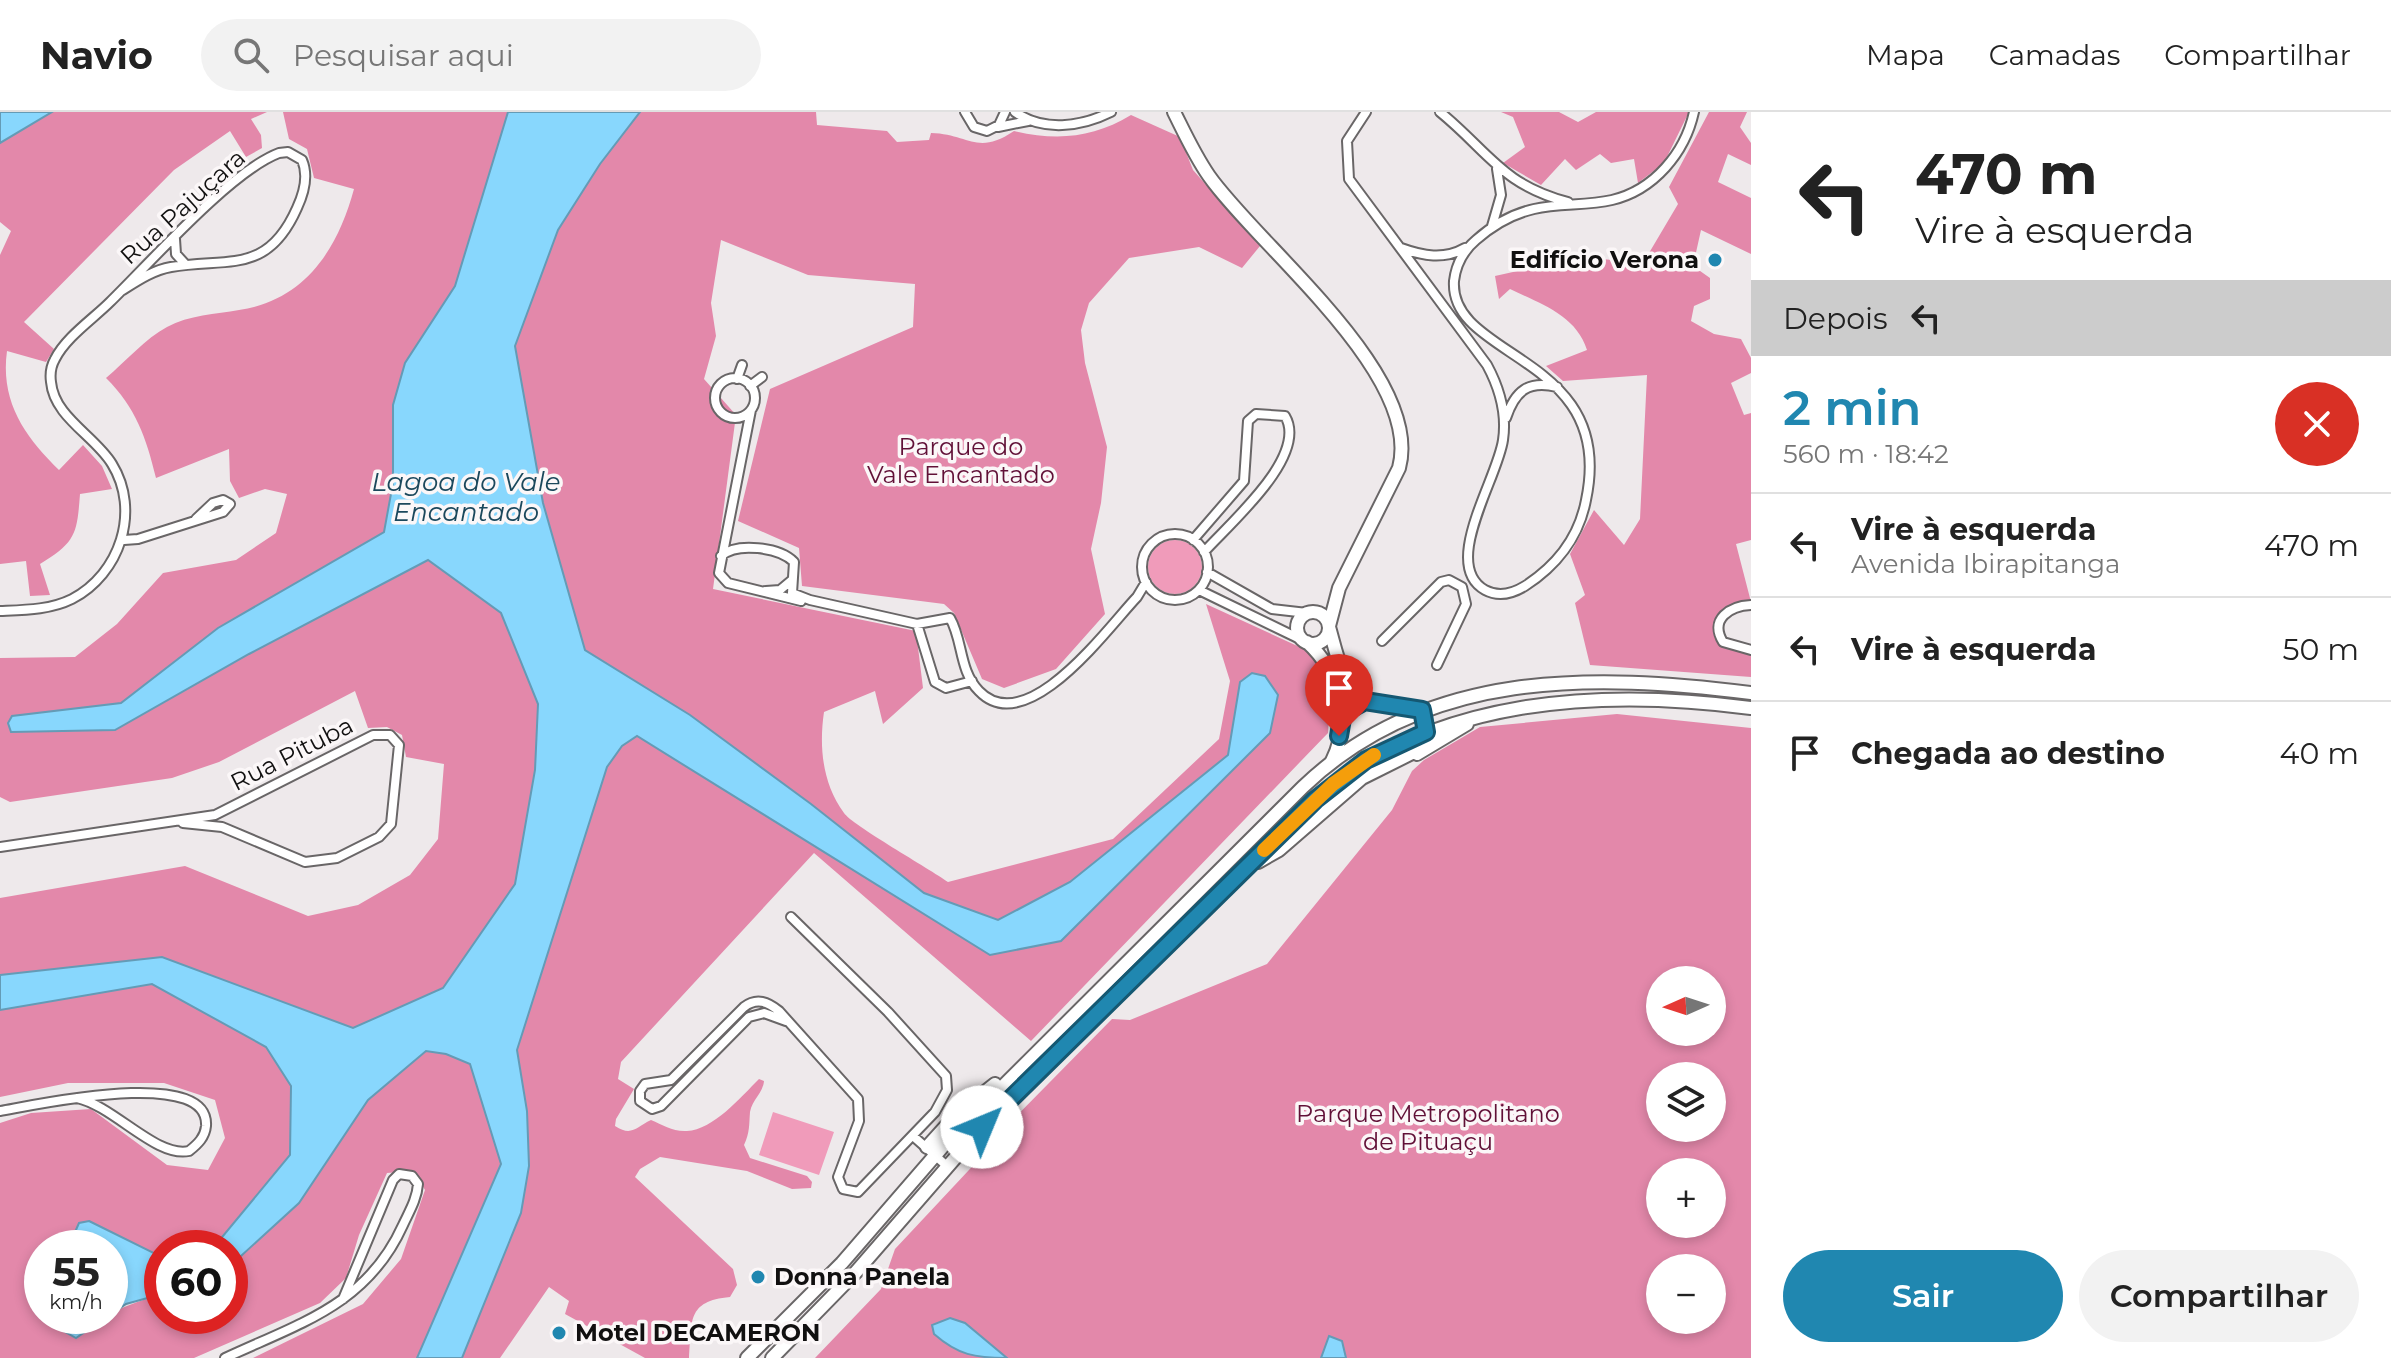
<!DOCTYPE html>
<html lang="pt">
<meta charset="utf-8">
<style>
body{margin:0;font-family:Montserrat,sans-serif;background:#f2f2f2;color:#222;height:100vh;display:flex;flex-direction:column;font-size:30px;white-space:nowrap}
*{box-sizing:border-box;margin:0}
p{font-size:26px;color:#767676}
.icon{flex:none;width:44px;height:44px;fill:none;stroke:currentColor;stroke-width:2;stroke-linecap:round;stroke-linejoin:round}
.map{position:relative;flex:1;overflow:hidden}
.panel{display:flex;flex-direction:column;background:#fff;width:640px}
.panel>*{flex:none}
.top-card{background:#fff;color:#222;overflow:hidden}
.needle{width:52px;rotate:267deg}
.tools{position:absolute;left:1646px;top:854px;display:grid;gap:16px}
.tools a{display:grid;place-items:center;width:80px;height:80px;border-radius:50%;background:#fff;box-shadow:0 4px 12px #0003;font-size:40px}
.speed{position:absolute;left:24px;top:1118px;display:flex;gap:16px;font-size:40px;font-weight:700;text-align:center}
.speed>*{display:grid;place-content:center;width:104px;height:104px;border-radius:50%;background:#fff;box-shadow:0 4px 12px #0003;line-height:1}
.speed small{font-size:20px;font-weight:400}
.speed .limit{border:12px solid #d22;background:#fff;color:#111}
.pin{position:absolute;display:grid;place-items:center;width:68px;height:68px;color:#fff;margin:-82px -34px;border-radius:50% 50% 50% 0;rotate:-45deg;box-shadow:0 0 8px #0007}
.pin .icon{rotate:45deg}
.me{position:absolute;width:88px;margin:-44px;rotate:45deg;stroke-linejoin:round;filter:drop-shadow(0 0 6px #0008)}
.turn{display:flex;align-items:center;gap:28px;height:168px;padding:0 32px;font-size:36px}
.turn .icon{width:104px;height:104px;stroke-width:2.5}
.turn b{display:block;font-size:56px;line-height:68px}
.then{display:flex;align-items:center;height:76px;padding:0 32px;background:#0003;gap:16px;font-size:30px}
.round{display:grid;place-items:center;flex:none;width:84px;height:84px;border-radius:42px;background:#f2f2f2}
.summary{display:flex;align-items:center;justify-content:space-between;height:136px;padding:0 32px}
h1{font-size:48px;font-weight:600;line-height:60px;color:#2087b0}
.primary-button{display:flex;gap:16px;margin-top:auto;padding:16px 32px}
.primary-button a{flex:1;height:92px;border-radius:48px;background:#2087b0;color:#fff;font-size:32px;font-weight:600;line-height:92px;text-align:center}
.primary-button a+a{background:#f2f2f2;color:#222}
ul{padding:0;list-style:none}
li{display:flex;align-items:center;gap:24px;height:104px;padding:0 32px;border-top:2px solid #e0e0e0}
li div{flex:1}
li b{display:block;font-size:30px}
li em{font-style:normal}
header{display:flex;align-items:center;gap:48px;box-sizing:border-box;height:112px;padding:0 40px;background:#fff;border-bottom:2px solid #e0e0e0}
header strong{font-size:38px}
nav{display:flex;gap:44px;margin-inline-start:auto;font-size:28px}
.search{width:560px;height:72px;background:#f2f2f2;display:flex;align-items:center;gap:20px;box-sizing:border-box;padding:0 28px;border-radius:44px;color:#767676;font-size:30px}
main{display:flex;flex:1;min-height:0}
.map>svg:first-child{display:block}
.green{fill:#f09bba}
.forest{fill:#e388aa;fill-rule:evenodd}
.water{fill:#88d7fd;stroke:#649bb6;stroke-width:2}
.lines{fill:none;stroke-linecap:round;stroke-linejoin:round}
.street-casing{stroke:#696667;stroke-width:12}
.secondary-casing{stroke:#696667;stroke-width:16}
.primary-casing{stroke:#696667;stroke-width:16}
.street{stroke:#fff;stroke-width:8}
.secondary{stroke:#fff;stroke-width:12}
.primary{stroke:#fff;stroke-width:12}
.route-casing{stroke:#155872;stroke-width:20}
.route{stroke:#2087b0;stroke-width:14}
.slow{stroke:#f59e0b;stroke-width:14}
.poi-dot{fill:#2087b0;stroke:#fbf7f8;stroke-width:3}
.labels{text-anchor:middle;stroke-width:7;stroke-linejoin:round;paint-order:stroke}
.street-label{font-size:24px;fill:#111010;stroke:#fbf7f8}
.poi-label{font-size:24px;font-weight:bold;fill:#111010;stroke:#fbf7f8;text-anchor:start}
.park-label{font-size:24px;fill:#611037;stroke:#fbf7f8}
.water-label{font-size:26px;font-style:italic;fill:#1b485c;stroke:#fbf7f8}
</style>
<header>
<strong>Navio</strong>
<div class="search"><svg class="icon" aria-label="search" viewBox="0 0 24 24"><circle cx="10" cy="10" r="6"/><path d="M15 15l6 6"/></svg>Pesquisar aqui</div>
<nav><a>Mapa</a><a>Camadas</a><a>Compartilhar</a></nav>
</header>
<main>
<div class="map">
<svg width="1751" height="1246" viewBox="0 0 1751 1246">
<rect width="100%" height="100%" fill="#eee9eb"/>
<path class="green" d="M1148 455a27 27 0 1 1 54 0a27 27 0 1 1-54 0Z
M 773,1000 L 834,1020 L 819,1063 L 759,1043 Z"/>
<path class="forest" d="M 52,0 L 267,0 L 251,7 L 261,23 L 262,36 L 246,45 L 230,19 L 174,58 L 24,210 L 54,237 L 46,250 L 7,239 C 0,290 25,325 59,358 L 83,333 L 102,354 L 112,377 L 80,382 C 77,422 76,430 40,452 L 50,483 L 30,484 L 26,449 L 0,452 L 0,143 L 11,119 L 0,110 L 0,31 Z
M 283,0 L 508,0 L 455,174 L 405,251 L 393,293 L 393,371 L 384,420 L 218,516 L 121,591 L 12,604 L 115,618 L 249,542 L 428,448 L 501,501 L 538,592 L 535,658 L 515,772 L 443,876 L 354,916 L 162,845 L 0,863 L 0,786 L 185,754 L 308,804 L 358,793 L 410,763 L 438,727 L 444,652 L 406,645 L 402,623 L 387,615 L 368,616 L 355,579 L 219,650 L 172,666 L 10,690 L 0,685 L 0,546 L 75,545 L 117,512 L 163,461 L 236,448 L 276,421 L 287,382 L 265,377 L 239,386 L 230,369 L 229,337 L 156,366 C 146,325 136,296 106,266 C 125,250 146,226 167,215 C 189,203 216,202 239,198 C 306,188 338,136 354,77 L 314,66 L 307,37 L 289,27 Z
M 640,0 L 816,0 L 817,13 L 887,19 L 897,30 L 929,28 L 931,21 C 969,22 977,44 1014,19 C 1057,29 1093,26 1131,3 L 1180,25 L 1193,58 L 1260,134 L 1242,156 L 1199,135 L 1129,146 L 1089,191 L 1081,218 L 1085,251 L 1107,335 L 1101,391 L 1091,437 L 1105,502 L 1056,557 L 1004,576 L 982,567 L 954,501 L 944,492 L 802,474 L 799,436 L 738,409 L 770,277 L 913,215 L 915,172 L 808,163 L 721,128 L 711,191 L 716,224 L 704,267 L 736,303 L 713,477 L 916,519 L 923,576 L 883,612 L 875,579 L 824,600 C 819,634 822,671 844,701 C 852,713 930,757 948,770 L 1113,727 L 1219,627 L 1230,569 L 1206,492 L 1304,537 C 1332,559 1330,588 1328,621 L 1031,929 L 814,741 L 621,950 L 618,967 L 634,977 L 616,1007 L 615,1014 C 632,1025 636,1015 651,1008 C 663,1013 673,1020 687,1019 C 713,1018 741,985 759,967 L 764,969 C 763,981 752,988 750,1000 C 749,1013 750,1020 744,1033 L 750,1046 L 807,1064 L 812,1070 L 811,1076 L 792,1077 L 747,1059 L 660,1045 L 640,1057 L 635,1065 L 733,1157 L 737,1173 L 730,1185 C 686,1189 692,1210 689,1246 L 645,1246 L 565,1202 L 569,1189 L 549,1175 L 500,1246 L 462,1246 L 527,999 L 517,938 L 607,655 L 622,634 L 637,624 L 990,843 L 1270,621 L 1240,570 L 1228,643 L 1070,770 L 998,808 L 924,781 L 811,692 L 690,603 L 585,538 L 543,391 L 515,234 L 558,118 L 600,52 Z
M 1501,0 L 1559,0 L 1578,10 L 1596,0 L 1689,0 L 1664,51 L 1638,71 L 1634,47 L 1611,51 L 1600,42 L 1576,58 L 1565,47 L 1541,73 L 1503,51 L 1525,35 L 1513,5 Z
M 1709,0 L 1747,0 L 1740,15 L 1751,31 L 1751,53 L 1728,42 L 1718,70 L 1751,86 L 1751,142 L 1701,118 L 1693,154 L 1710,166 L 1710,187 L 1694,194 L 1691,209 L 1714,222 L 1741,227 L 1751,246 L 1751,261 L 1731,271 L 1744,303 L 1751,301 L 1751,428 L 1736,432 L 1751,490 L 1718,507 L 1714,518 L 1722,535 L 1751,542 L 1751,565 L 1590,553 L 1575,491 L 1585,483 L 1570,442 L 1594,398 L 1624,433 L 1640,407 L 1647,263 L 1563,269 L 1546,254 L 1587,238 C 1576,203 1541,192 1510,177 L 1499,187 L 1495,164 L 1522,158 L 1520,144 L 1560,138 L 1593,146 L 1631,150 L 1649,141 L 1678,92 L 1669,75 Z
M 1617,602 L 1751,616 L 1751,1246 L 815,1246 L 881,1177 L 895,1137 L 983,1043 L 986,1035 L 1112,907 L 1130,908 L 1267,852 L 1392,698 L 1412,659 L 1424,648 L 1480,615 ZM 1660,868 L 1712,868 L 1712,920 L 1660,920 ZM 1660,964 L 1712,964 L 1712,1016 L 1660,1016 ZM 1660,1060 L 1712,1060 L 1712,1112 L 1660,1112 ZM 1660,1156 L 1712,1156 L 1712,1208 L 1660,1208 Z
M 152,872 L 266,935 L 291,974 L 290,1043 L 213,1136 L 162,1136 L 162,1145 L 89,1109 L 70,1125 L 68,1136 L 42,1136 L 42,1204 L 58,1204 L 62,1218 C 98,1207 127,1192 162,1182 L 162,1204 L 230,1204 L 230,1154 L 299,1091 L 368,988 L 426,939 L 446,942 L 470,952 L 501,1051 L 417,1246 L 253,1246 L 363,1192 L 401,1147 L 425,1078 L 414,1059 L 387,1061 L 359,1123 L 346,1166 L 320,1191 L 194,1246 L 0,1246 L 0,1011 L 31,1001 L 91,997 L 167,1053 L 208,1058 L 225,1026 L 215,988 L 164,971 L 68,971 L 0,985 L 0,898 Z"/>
<path class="water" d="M 0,0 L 52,0 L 0,31 Z
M 508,0 L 640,0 L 600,52 L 558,118 L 515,234 L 543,391 L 585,538 L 690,603 L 811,692 L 924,781 L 998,808 L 1070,770 L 1228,643 L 1240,570 L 1252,561 L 1265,564 L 1278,583 L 1270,621 L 1061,829 L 990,843 L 637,624 L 622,634 L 607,655 L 517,938 L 527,999 L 529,1054 L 521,1101 L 462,1246 L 417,1246 L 501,1052 L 470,952 L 446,942 L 426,939 L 368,988 L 299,1091 L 230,1154 L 230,1136 L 213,1136 L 290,1043 L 291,974 L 266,935 L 152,872 L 0,898 L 0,863 L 162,845 L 353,916 L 443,876 L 515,772 L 535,658 L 538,592 L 501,501 L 428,448 L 249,542 L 115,618 L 11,620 L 8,611 L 12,604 L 121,591 L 218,516 L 384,420 L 393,371 L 393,293 L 405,251 L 455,174 Z
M 89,1109 L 162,1145 L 162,1182 L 126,1192 L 110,1203 L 110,1136 L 68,1136 L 79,1111 Z
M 58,1204 L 108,1204 L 76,1226 L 62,1218 Z
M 950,1206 L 965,1211 L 1007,1246 C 975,1246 958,1243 934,1222 L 932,1213 Z
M 1329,1224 L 1342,1229 L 1346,1246 L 1321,1246 Z"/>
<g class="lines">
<defs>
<path id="street" d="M 965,0 L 974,15 L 987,19 L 999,13 L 1005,0
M 1015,0 C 1043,20 1081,15 1111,0
M 1366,0 L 1347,29 L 1349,67 L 1487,253 C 1500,277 1507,301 1503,328 C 1498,366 1440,453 1485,478 C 1498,485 1512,482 1525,474 C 1556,454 1579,425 1586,388 C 1617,242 1449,248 1454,169 C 1456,152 1463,139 1476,128 C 1493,113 1512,102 1534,97 C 1559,91 1586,94 1612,88 C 1654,78 1685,41 1694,0
M 1440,0 C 1488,39 1502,73 1568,90
M 998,15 L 1028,9
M 1492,114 L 1501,83 L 1497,57
M 175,127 L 176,142 L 186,153
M 1401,136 C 1423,144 1444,148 1465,136
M715 286a20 20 0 1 1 40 0a20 20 0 1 1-40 0Z
M 737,267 L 742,253
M 750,274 L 762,265
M 751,298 L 719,461 L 728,471 L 801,489
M 1506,306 C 1515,279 1528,268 1557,275
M1142 455a33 33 0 1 1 66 0a33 33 0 1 1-66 0Z
M 124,428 L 138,427 L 223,400 L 230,392 L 223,388 L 213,391 L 196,407
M 1193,428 L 1244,369 L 1248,309 L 1256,302 L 1285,304 C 1309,344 1229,412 1204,440
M 721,444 C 737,430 779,435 794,450 L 792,481 L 810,488 L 917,512 L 950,506 C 963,528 959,559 979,579 C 1027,629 1109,514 1137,485 L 1146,470
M 1207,460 L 1272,497 L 1307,501
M 1199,478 L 1304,529
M 766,479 L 780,478 L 792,468
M 1751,493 C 1730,494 1709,507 1723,530 L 1751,538
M 0,499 C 24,498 50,498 72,487 C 120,462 141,399 112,352 C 95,324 54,305 51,270 C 50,263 51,254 55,247 C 66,225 93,207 110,190 C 150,151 231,59 279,41 L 288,40 L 302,48 C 309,64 304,81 297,96 C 267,164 227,145 171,155 C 153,158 137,169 121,179
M 917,512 L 935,570 L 946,576 L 972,569
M 1382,529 L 1441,470 L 1449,468 L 1462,475 L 1466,492 L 1437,553
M 0,735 L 215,703 L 373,623 L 390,623 L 399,633 L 391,712 L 379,725 L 337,746 L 305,750 L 222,715 L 183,711
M 786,909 L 764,901 L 749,905 L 661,994 L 652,997 L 640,989 L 640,979 L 645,972 L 671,968 L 744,895 C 757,885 768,890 779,899 L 858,987 L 859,1009 L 838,1065 L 843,1077 L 858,1080 L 935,1000 L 947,978 L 946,964 L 888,900 L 791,805
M 0,999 C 31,994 210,953 206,1014 C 205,1025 198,1032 189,1039 C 156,1046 114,994 77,986
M 913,1024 L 947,1054
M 225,1246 C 300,1211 367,1193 403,1113 C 409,1100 417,1087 418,1072 L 412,1064 L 399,1062 L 393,1068 L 343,1187"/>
<path id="secondary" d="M 1174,0 C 1185,22 1195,44 1209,64 C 1259,135 1424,263 1399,356 L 1339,476 L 1329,514
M1297 516a16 16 0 1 1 32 0a16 16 0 1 1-32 0Z
M 1329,515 C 1336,539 1342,575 1365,589 L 1422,598
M 1307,530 C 1340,560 1352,609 1332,649"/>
<path id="primary" d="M 1417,642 L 1467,612
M 1258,750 L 1279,738 L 1362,666 L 1416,639 L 1426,620 L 1422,598
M 927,1035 L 956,1003 L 995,972
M 747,1246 L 842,1151 L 945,1032 L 1303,675 C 1426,557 1593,561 1751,581
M 772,1246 L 856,1160 L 982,1015 L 1315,688 C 1433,585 1602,576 1751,596"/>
</defs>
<use href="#street" class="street-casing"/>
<use href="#secondary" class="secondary-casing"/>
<use href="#primary" class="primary-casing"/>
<use href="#street" class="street"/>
<use href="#secondary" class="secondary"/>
<use href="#primary" class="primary"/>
</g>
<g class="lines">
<defs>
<path id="route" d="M 982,1015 L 1315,688 L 1366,648 L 1426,620 L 1422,598 L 1365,589 L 1343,601 L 1339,624"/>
</defs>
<use href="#route" class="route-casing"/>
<use href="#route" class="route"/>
<path class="slow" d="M 1264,738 L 1333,672 L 1374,643"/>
</g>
<g class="poi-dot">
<circle cx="1715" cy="148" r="8"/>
<circle cx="758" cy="1165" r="8"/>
<circle cx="559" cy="1221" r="8"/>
</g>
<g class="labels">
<g class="street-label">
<text transform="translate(183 95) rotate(-42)" y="8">Rua Pajuçara</text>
<text transform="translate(292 642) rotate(-27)" y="8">Rua Pituba</text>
</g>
<g class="poi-label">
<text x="1699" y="156" text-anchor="end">Edifício Verona</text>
<text x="774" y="1173">Donna Panela</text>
<text x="575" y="1229">Motel DECAMERON</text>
</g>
<g class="park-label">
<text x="961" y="343">Parque do<tspan x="961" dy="28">Vale Encantado</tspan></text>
<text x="1428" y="1010">Parque Metropolitano<tspan x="1428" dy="28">de Pituaçu</tspan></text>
</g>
<g class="water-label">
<text x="466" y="379">Lagoa do Vale<tspan x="466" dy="30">Encantado</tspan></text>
</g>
</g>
</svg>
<div class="tools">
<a><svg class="needle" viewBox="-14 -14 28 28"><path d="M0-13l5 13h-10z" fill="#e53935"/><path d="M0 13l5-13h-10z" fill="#767676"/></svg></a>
<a><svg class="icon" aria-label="layers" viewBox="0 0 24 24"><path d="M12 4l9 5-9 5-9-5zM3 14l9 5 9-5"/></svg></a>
<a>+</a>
<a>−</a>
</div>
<div class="speed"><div>55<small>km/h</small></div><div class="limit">60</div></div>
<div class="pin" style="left:1339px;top:624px;background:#d93025"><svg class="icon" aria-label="arrive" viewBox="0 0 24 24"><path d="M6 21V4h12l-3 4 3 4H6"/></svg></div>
<svg class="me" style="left:982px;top:1015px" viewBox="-20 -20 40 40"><circle r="19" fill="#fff"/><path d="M0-13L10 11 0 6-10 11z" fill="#2087b0"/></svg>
</div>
<section class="panel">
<div class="top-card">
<div class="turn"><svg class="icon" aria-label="left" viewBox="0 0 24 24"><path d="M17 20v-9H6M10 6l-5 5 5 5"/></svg><div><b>470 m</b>Vire à esquerda</div></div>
<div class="then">Depois<svg class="icon" aria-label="left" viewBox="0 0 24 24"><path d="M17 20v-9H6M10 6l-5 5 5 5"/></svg></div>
</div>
<div class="summary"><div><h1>2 min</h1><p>560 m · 18:42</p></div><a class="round" style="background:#d93025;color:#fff"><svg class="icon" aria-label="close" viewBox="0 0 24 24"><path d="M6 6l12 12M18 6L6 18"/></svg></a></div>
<ul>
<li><svg class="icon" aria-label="left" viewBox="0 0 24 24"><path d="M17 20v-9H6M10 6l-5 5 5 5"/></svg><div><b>Vire à esquerda</b><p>Avenida Ibirapitanga</p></div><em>470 m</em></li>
<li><svg class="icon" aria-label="left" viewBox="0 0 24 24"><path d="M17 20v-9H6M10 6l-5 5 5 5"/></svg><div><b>Vire à esquerda</b></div><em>50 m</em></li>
<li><svg class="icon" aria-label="arrive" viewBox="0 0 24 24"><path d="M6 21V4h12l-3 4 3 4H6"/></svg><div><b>Chegada ao destino</b></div><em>40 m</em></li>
</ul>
<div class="primary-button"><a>Sair</a><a>Compartilhar</a></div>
</section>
</main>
